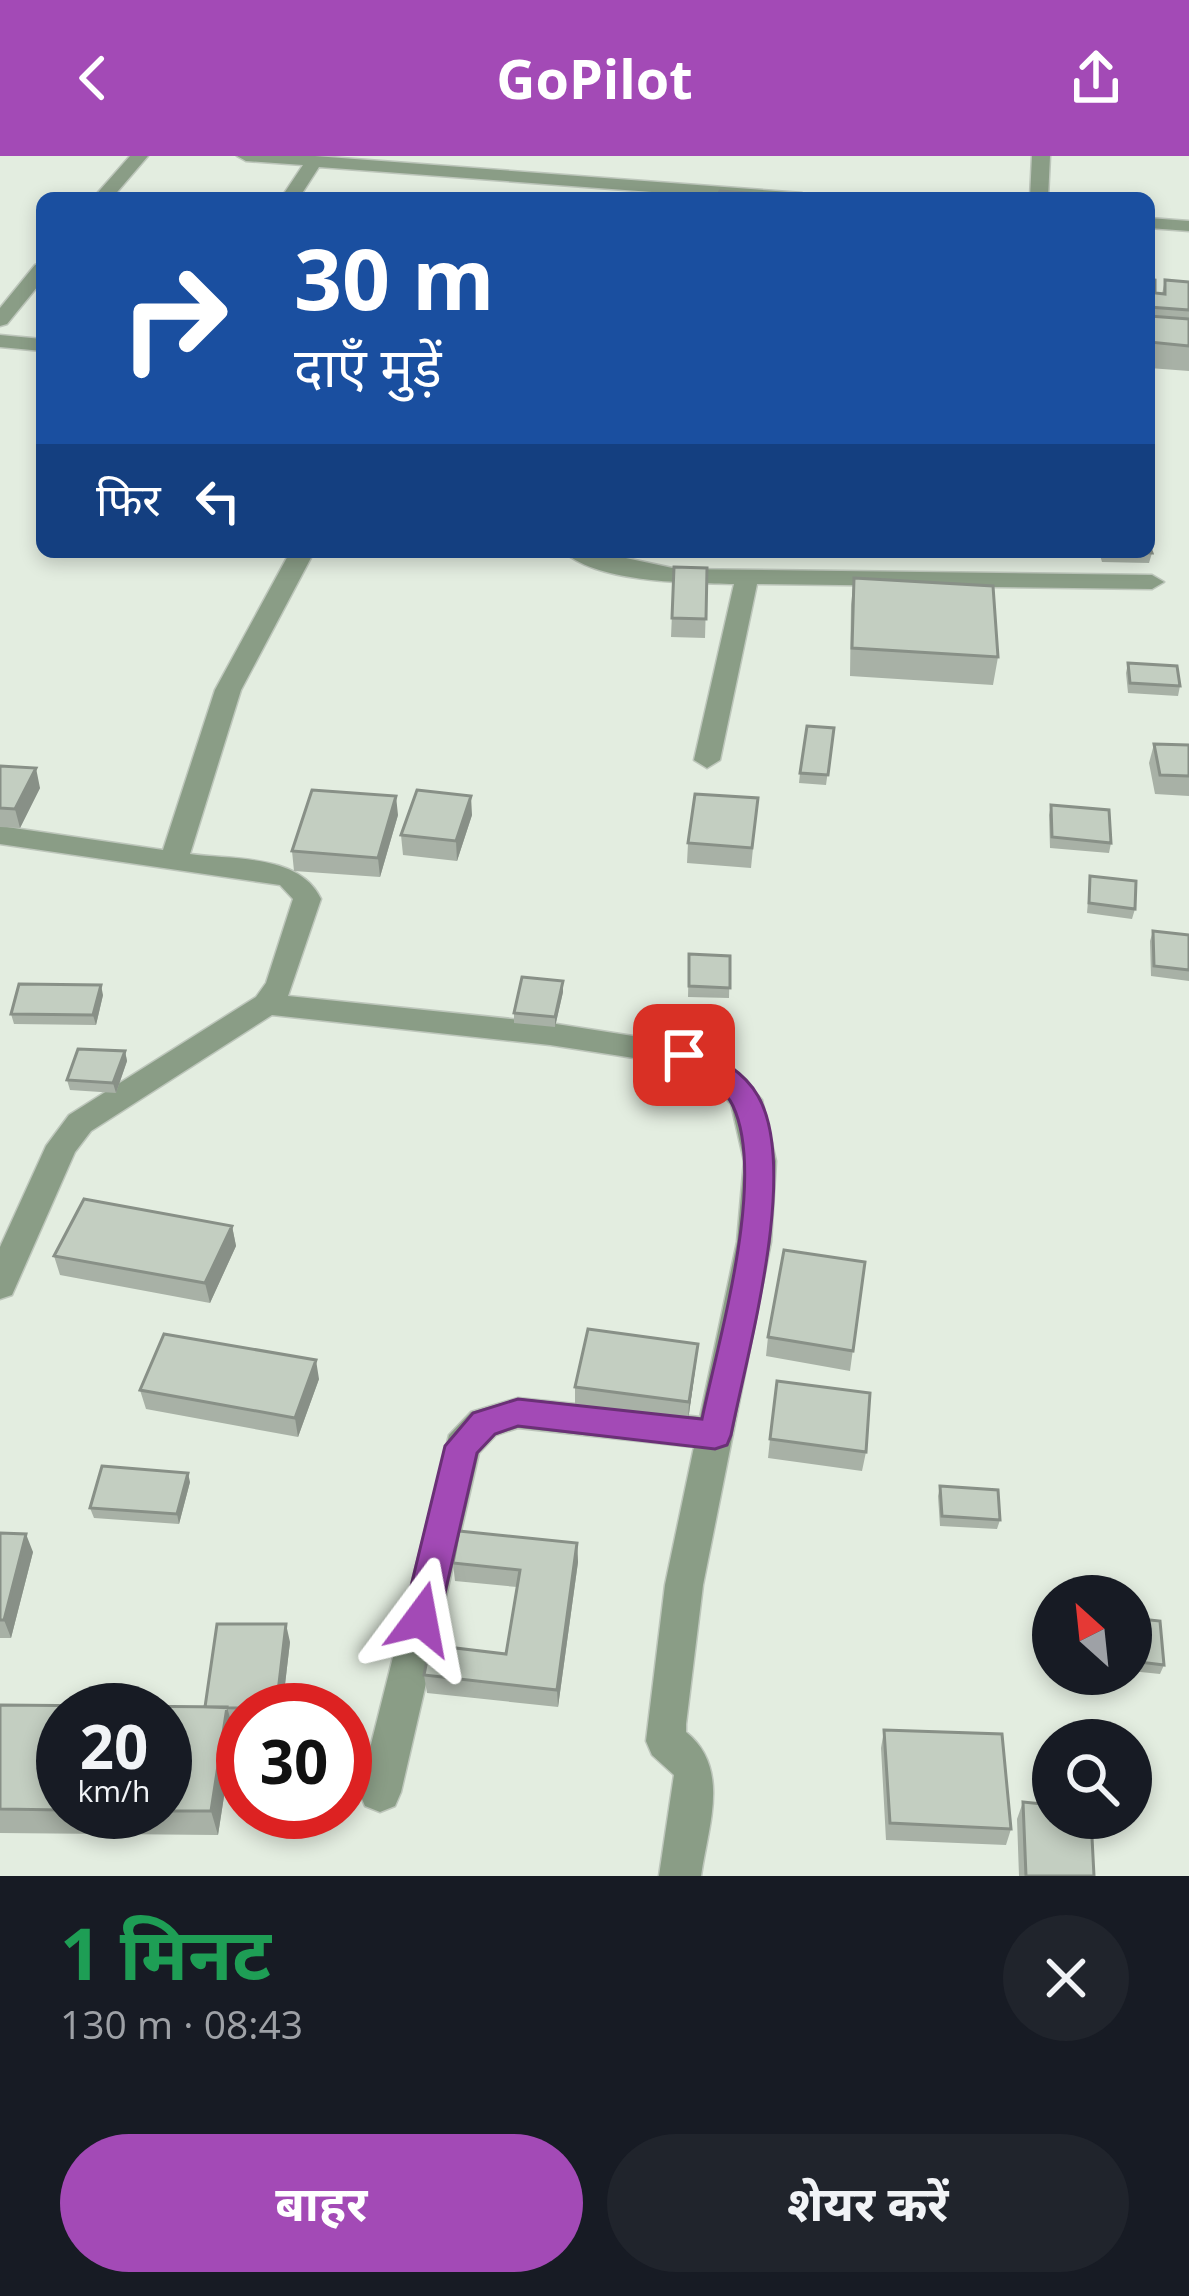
<!DOCTYPE html>
<html lang="hi">
<meta charset="utf-8">
<style>
body{margin:0;font-family:"Open Sans","Noto Sans Devanagari",sans-serif;background:#20242c;color:#f1f3f6;height:100vh;display:flex;flex-direction:column;font-size:45px;white-space:nowrap}
*{box-sizing:border-box;margin:0}
p{font-size:39px;color:#9ea1a6}
.icon{flex:none;width:66px;height:66px;fill:none;stroke:currentColor;stroke-width:2;stroke-linecap:round;stroke-linejoin:round}
.map{position:relative;height:1720px;overflow:hidden}
.side{display:flex;flex-direction:column;background:#171b24;flex:1}
.side>*{flex:none}
.hud{position:absolute;left:36px;top:36px;width:1119px;height:366px;border-radius:18px;box-shadow:0 6px 18px #0003;background:#1a4fa0;color:#fff;overflow:hidden}
.needle{width:78px;rotate:333deg}
.buttons{position:absolute;left:1032px;top:1419px;display:grid;gap:24px}
.buttons a{display:grid;place-items:center;width:120px;height:120px;border-radius:50%;background:#171b24;box-shadow:0 6px 18px #0003;font-size:60px}
.speed{position:absolute;left:36px;top:1527px;display:flex;gap:24px;font-size:60px;font-weight:700;text-align:center}
.speed>*{display:grid;place-content:center;width:156px;height:156px;border-radius:50%;background:#171b24;box-shadow:0 6px 18px #0003;line-height:1}
.speed small{font-size:30px;font-weight:400}
.speed .limit{border:18px solid #d22;background:#fff;color:#111}
.pin{position:absolute;display:grid;place-items:center;width:102px;height:102px;color:#fff;margin:-51px;border-radius:24px;box-shadow:0 6px 18px #0006}
.me{position:absolute;width:132px;margin:-66px;rotate:13deg;stroke-linejoin:round;filter:drop-shadow(0 0 9px #0008)}
.turn{display:flex;align-items:center;gap:42px;height:252px;padding:0 60px;font-size:54px}
.turn .icon{width:156px;height:156px;stroke-width:2.5}
.turn b{display:block;font-size:84px;line-height:102px}
.then{display:flex;align-items:center;height:114px;padding:0 60px;background:#0003;gap:24px;font-size:45px}
.round{display:grid;place-items:center;flex:none;width:126px;height:126px;border-radius:63px;background:#20242c}
.head{display:flex;align-items:center;justify-content:space-between;height:204px;padding:0 60px}
h1{font-size:72px;font-weight:700;line-height:90px;color:#1e9e55}
.button{display:flex;gap:24px;margin-top:auto;padding:24px 60px}
.button a{flex:1;height:138px;border-radius:72px;background:#a34ab6;color:#fff;font-size:48px;font-weight:700;line-height:138px;text-align:center}
.button a+a{background:#20242c;color:#f1f3f6}
header{display:flex;justify-content:space-between;align-items:center;height:156px;padding:0 60px;background:#a34ab6;color:#fff;font-size:54px;font-weight:700}
.map>svg:first-child{display:block}
.lines{fill:none;stroke-linecap:round;stroke-linejoin:round}
.street-casing{stroke:#bdc6bb;stroke-width:3}
.street{fill:#8a9d86;fill-rule:evenodd}
.wall{fill:#a8b1a6;fill-rule:evenodd}
.shaded-wall{fill:#889087}
.building{fill:#c3cec1;stroke:#889087;stroke-width:3}
.route{fill:#a34ab6;stroke:#6a3076;stroke-width:3}
</style>
<header><svg class="icon" aria-label="back" viewBox="0 0 24 24"><path d="M15 5l-7 7 7 7"/></svg>GoPilot<svg class="icon" aria-label="share" viewBox="0 0 24 24"><path d="M12 15V3M7 8l5-5 5 5M5 13v7h14v-7"/></svg></header>
<div class="map">
<svg width="1189" height="1720" viewBox="0 0 1189 1720">
<rect width="100%" height="100%" fill="#e3ede0"/>
<g class="lines">
<defs>
<path id="street" d="M 130,0 L 148,0 L 112,42 L 93,42 Z
M 237,0 L 315,0 L 802,37 L 811,42 L 732,42 L 319,11 L 299,42 L 281,42 L 303,9 L 246,5 Z
M 1032,0 L 1050,0 L 1048,42 L 1030,42 Z
M 1149,62 L 1189,65 L 1189,75 L 1149,72 Z
M 42,107 L 42,125 L 7,168 L 0,170 L 0,152 L 35,109 Z
M 0,179 L 42,183 L 42,195 L 0,191 Z
M 290,396 L 314,396 L 241,534 L 190,698 C 233,704 300,698 321,743 L 288,840 L 550,867 L 684,888 L 725,903 L 762,944 L 776,1005 L 771,1086 L 703,1429 L 686,1568 L 686,1576 C 731,1612 708,1670 701,1720 L 659,1720 L 674,1619 L 652,1599 L 646,1585 L 665,1429 L 694,1291 L 518,1272 L 496,1279 L 479,1297 L 401,1636 L 395,1650 L 380,1656 L 365,1650 L 359,1636 L 449,1279 L 471,1256 L 518,1242 L 700,1261 L 737,1086 L 744,1005 L 731,948 L 703,919 L 679,909 L 550,889 L 272,859 L 91,975 L 75,996 L 12,1139 L 0,1143 L 0,1091 L 46,990 L 69,959 L 256,841 L 266,827 L 293,743 L 280,729 L 0,688 L 0,670 L 163,694 L 215,534 Z
M 564,396 L 598,396 L 677,413 L 1152,419 L 1164,426 L 1152,433 L 757,428 L 720,604 L 707,612 L 694,604 L 734,428 C 688,427 600,427 564,396 Z"/>
</defs>
<use href="#street" class="street-casing"/>
<use href="#street" class="street"/>
</g>
<path class="wall" d="M 1149,123 L 1155,137 L 1162,138 L 1165,124 L 1189,126 L 1189,215 L 1149,212 Z
M 1099,396 L 1149,396 L 1152,397 L 1149,407 L 1102,406 Z
M 674,411 L 707,412 L 705,482 L 671,481 Z
M 854,422 L 998,501 L 993,529 L 850,520 L 851,449 Z
M 1128,507 L 1180,530 L 1178,540 L 1128,537 L 1126,517 Z
M 834,572 L 826,629 L 799,627 L 800,617 Z
M 1154,588 L 1189,589 L 1189,640 L 1155,638 L 1149,607 Z
M 0,610 L 40,632 L 20,672 L 0,671 Z
M 758,642 L 751,712 L 687,707 L 688,687 Z
M 1051,649 L 1111,687 L 1109,697 L 1050,692 L 1049,659 Z
M 398,659 L 380,721 L 294,715 L 292,695 Z
M 472,659 L 457,705 L 403,699 L 401,679 Z
M 1090,720 L 1135,753 L 1132,763 L 1087,757 Z
M 1153,775 L 1189,779 L 1189,825 L 1151,820 L 1150,785 Z
M 689,798 L 730,800 L 729,842 L 688,841 Z
M 563,836 L 555,871 L 514,867 L 514,857 Z
M 103,839 L 96,869 L 14,868 L 11,858 Z
M 125,895 L 127,905 L 116,937 L 70,934 L 67,924 Z
M 232,1070 L 236,1090 L 210,1147 L 60,1119 L 54,1100 Z
M 865,1106 L 850,1215 L 766,1200 L 768,1181 Z
M 696,1207 L 688,1265 L 575,1250 L 575,1231 Z
M 319,1223 L 298,1281 L 146,1253 L 140,1234 Z
M 770,1283 L 866,1296 L 862,1315 L 768,1302 Z
M 190,1326 L 179,1368 L 94,1362 L 90,1352 Z
M 940,1330 L 1000,1364 L 997,1373 L 940,1370 L 938,1340 Z
M 0,1377 L 33,1396 L 11,1482 L 0,1482 Z
M 577,1387 L 578,1406 L 558,1551 L 427,1537 L 424,1519 L 506,1498 L 517,1431 L 455,1425 L 453,1407 Z
M 1131,1462 L 1164,1509 L 1160,1518 L 1131,1515 Z
M 290,1486 L 282,1554 L 243,1554 L 243,1570 L 232,1570 L 234,1576 L 218,1679 L 0,1677 L 0,1549 L 205,1551 ZM 63,1554 L 165,1554 L 165,1656 L 63,1656 Z
M 884,1574 L 1011,1673 L 1006,1689 L 886,1684 L 881,1592 Z
M 1023,1646 L 1094,1720 L 1019,1720 L 1017,1663 Z"/>
<path class="shaded-wall" d="M 36,612 L 40,632 L 20,672 L 15,653 Z
M 396,640 L 398,659 L 380,721 L 378,702 Z
M 471,640 L 472,659 L 457,705 L 456,685 Z
M 563,825 L 563,836 L 555,871 L 555,861 Z
M 101,829 L 103,839 L 96,869 L 93,859 Z
M 125,895 L 127,905 L 116,937 L 113,927 Z
M 232,1070 L 236,1090 L 210,1147 L 205,1127 Z
M 698,1188 L 696,1207 L 688,1265 L 689,1246 Z
M 316,1204 L 319,1223 L 298,1281 L 295,1262 Z
M 188,1317 L 190,1326 L 179,1368 L 177,1358 Z
M 26,1378 L 33,1396 L 11,1482 L 4,1464 Z
M 577,1387 L 578,1406 L 558,1551 L 557,1534 Z
M 286,1468 L 290,1486 L 282,1554 L 276,1554 Z
M 227,1551 L 234,1576 L 218,1679 L 211,1655 Z"/>
<path class="building" d="M 720,35 L 775,39 L 774,42 L 717,42 Z
M 1149,123 L 1155,124 L 1155,137 L 1165,138 L 1165,124 L 1189,126 L 1189,154 L 1149,151 Z
M 1149,160 L 1189,163 L 1189,190 L 1149,186 Z
M 1149,389 L 1152,397 L 1104,396 L 1149,396 Z
M 674,411 L 707,412 L 706,463 L 672,462 Z
M 854,422 L 993,430 L 998,501 L 852,492 Z
M 1128,507 L 1177,510 L 1180,530 L 1130,527 Z
M 807,570 L 834,572 L 828,619 L 800,617 Z
M 1154,588 L 1189,589 L 1189,620 L 1160,619 Z
M 0,610 L 36,612 L 15,653 L 0,652 Z
M 312,634 L 396,640 L 378,702 L 292,695 Z
M 417,634 L 471,640 L 456,685 L 401,679 Z
M 695,638 L 758,642 L 752,692 L 688,687 Z
M 1051,649 L 1109,654 L 1111,687 L 1052,681 Z
M 1090,720 L 1136,725 L 1135,753 L 1089,747 Z
M 1153,775 L 1189,779 L 1189,814 L 1154,810 Z
M 689,798 L 730,800 L 730,832 L 689,830 Z
M 522,821 L 563,825 L 555,861 L 514,857 Z
M 19,828 L 101,829 L 93,859 L 11,858 Z
M 78,893 L 125,895 L 113,927 L 67,924 Z
M 84,1043 L 232,1070 L 205,1127 L 54,1100 Z
M 784,1094 L 865,1106 L 853,1195 L 768,1181 Z
M 588,1173 L 698,1188 L 689,1246 L 575,1231 Z
M 164,1178 L 316,1204 L 295,1262 L 140,1234 Z
M 777,1225 L 870,1237 L 866,1296 L 770,1283 Z
M 102,1310 L 188,1317 L 177,1358 L 90,1352 Z
M 940,1330 L 998,1334 L 1000,1364 L 942,1360 Z
M 459,1375 L 577,1387 L 557,1534 L 424,1519 L 430,1489 L 506,1498 L 520,1414 L 453,1407 Z
M 0,1377 L 26,1378 L 4,1464 L 0,1464 Z
M 1131,1462 L 1160,1465 L 1164,1509 L 1131,1505 Z
M 217,1468 L 286,1468 L 276,1553 L 205,1551 Z
M 0,1549 L 227,1551 L 211,1655 L 165,1655 L 165,1554 L 63,1554 L 63,1654 L 0,1653 Z
M 884,1574 L 1002,1578 L 1011,1673 L 890,1667 Z
M 1023,1646 L 1053,1649 L 1053,1662 L 1091,1662 L 1094,1720 L 1026,1720 Z"/>
<path class="route" d="M 684,889 C 712,898 743,913 758,940 C 800,1013 747,1197 731,1279 L 727,1289 L 715,1293 L 518,1270 L 495,1278 L 477,1297 L 439,1463 L 433,1474 L 421,1479 L 408,1474 L 403,1463 L 445,1290 L 473,1257 L 518,1243 L 702,1263 C 718,1185 767,1023 733,950 C 720,921 683,919 670,899 Z"/>
</svg>
<div class="buttons">
<a><svg class="needle" viewBox="-14 -14 28 28"><path d="M0-13l5 13h-10z" fill="#e53935"/><path d="M0 13l5-13h-10z" fill="#9ea1a6"/></svg></a>
<a><svg class="icon" aria-label="search" viewBox="0 0 24 24"><circle cx="10" cy="10" r="6"/><path d="M15 15l6 6"/></svg></a>
</div>
<div class="speed"><div>20<small>km/h</small></div><div class="limit">30</div></div>
<div class="pin" style="left:684px;top:899px;background:#d93025"><svg class="icon" aria-label="arrive" viewBox="0 0 24 24"><path d="M6 21V4h12l-3 4 3 4H6"/></svg></div>
<svg class="me" style="left:421px;top:1463px" viewBox="-20 -20 40 40"><path d="M0-17L14 15 0 8-14 15z" fill="#a34ab6" stroke="#fff" stroke-width="4"/></svg>
<div class="hud">
<div class="turn"><svg class="icon" aria-label="right" viewBox="0 0 24 24"><path d="M7 20v-9h11M14 6l5 5-5 5"/></svg><div><b>30 m</b>दाएँ मुड़ें</div></div>
<div class="then">फिर<svg class="icon" aria-label="left" viewBox="0 0 24 24"><path d="M17 20v-9H6M10 6l-5 5 5 5"/></svg></div>
</div>
</div>
<section class="side">
<div class="head"><div><h1>1 मिनट</h1><p>130 m · 08:43</p></div><a class="round"><svg class="icon" aria-label="close" viewBox="0 0 24 24"><path d="M6 6l12 12M18 6L6 18"/></svg></a></div>
<div class="button"><a>बाहर</a><a>शेयर करें</a></div>
</section>
